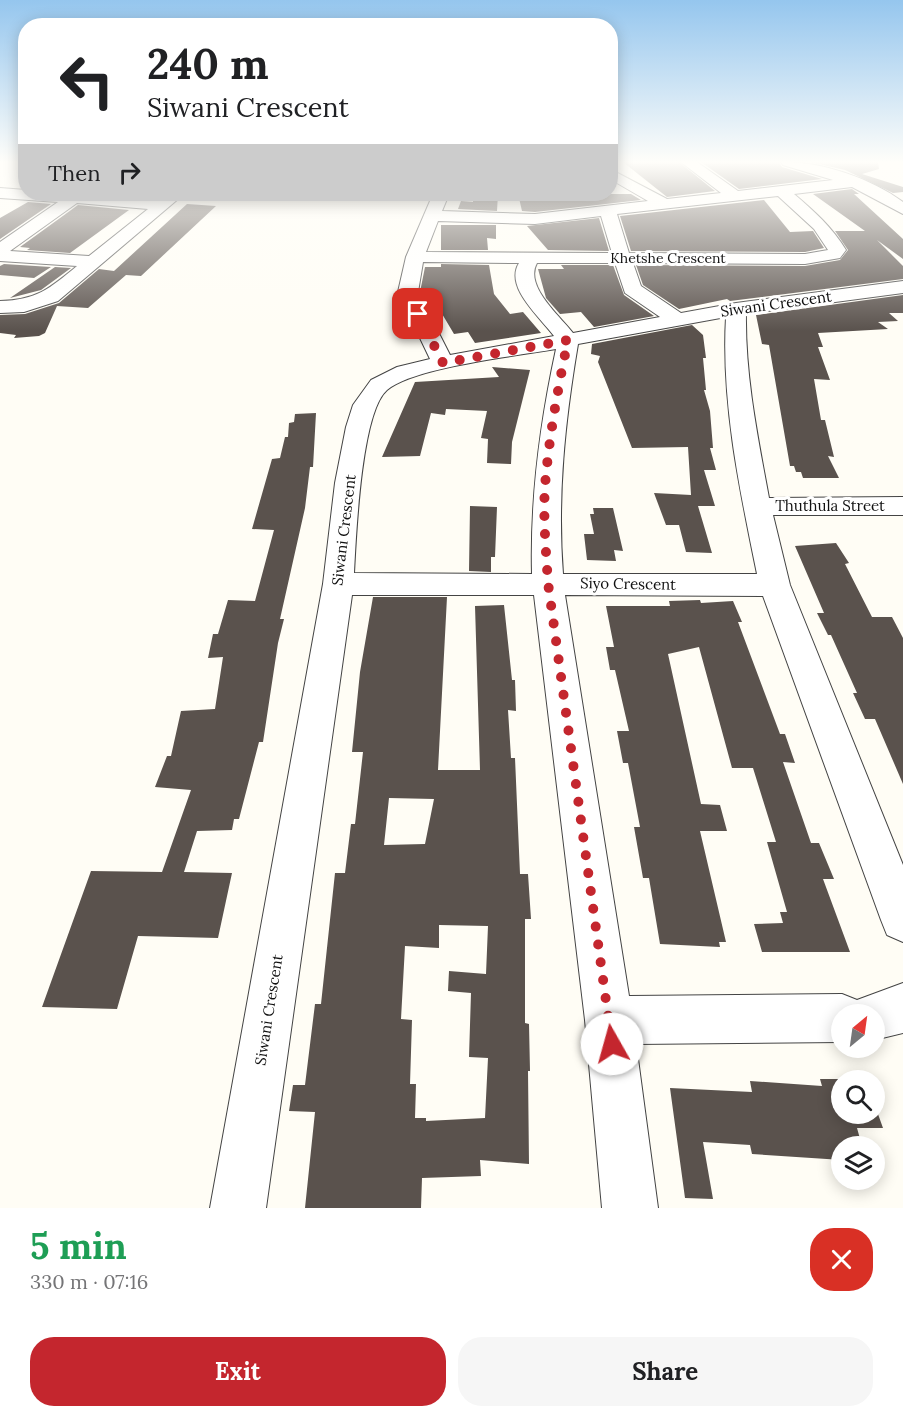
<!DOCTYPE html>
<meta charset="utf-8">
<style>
body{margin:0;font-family:Lora,serif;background:#f6f6f6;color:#202124;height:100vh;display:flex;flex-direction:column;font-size:22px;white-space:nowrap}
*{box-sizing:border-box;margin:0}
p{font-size:20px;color:#757577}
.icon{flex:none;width:33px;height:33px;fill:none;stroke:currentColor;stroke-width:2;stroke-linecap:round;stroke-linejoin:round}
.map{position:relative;height:1208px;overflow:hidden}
.sheet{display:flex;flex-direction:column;background:#fff;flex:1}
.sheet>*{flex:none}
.banner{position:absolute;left:18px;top:18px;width:600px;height:183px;border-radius:24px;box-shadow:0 3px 15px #0003;background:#fff;color:#202124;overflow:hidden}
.needle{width:39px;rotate:29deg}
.controls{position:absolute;left:831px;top:1004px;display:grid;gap:12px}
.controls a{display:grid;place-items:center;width:54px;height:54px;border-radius:50%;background:#fff;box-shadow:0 3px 15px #0003;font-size:30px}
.pin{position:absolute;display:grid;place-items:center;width:51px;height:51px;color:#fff;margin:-26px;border-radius:12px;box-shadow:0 3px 9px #0006}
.me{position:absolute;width:66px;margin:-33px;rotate:353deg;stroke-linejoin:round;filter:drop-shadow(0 0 4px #0008)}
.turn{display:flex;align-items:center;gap:21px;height:126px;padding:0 30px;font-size:27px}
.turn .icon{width:78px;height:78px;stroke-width:2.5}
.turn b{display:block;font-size:42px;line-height:51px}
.then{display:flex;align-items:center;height:57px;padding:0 30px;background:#0003;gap:12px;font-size:22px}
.round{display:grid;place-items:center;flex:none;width:63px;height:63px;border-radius:24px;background:#f6f6f6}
.head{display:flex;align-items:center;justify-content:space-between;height:102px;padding:0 30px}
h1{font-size:36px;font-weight:800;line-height:45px;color:#1e9e55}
.button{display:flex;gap:12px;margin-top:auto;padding:12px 30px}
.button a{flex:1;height:69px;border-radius:24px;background:#c4262e;color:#fff;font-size:24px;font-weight:800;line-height:69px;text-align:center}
.button a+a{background:#f6f6f6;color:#202124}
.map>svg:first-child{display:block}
.building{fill:#5a524d;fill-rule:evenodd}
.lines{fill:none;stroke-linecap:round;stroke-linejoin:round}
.minor-casing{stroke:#444;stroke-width:2}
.minor{fill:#fff;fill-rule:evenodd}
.route{stroke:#c4262e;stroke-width:10;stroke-dasharray:0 18}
.labels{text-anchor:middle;stroke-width:6;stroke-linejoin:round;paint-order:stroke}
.far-street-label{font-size:14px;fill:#111;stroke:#fff}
.street-label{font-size:15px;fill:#111;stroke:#fff}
</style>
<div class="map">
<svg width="903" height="1208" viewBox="0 0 903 1208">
<rect width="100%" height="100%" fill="#fffdf5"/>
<path class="building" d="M 623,162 L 679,162 L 715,191 L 667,197 Z
M 701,162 L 779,162 L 782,167 L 822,179 L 739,189 Z
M 810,162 L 878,162 L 879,169 L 862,174 L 903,187 L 903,192 L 893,193 L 845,170 Z
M 852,189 L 859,194 L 854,194 L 903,239 L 903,259 L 877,240 L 903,266 L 903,279 L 730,301 L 727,299 L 679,309 L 643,285 L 636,265 L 805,266 L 840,260 L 848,250 L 835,231 L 865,231 L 813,194 Z
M 473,194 L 498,194 L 497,211 L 458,209 L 461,201 L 473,202 Z
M 575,194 L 631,194 L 641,200 L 535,212 L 522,211 L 519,198 Z
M 764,200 L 790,232 L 813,231 L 824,248 L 805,252 L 631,251 L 620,216 Z
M 28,202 L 51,204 L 0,239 L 0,218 Z
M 187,204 L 216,206 L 141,276 L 126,275 L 88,308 L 57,306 L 45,333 L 39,336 L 14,338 L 16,335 L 0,333 L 0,315 L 25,314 L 59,303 L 99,269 L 114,271 Z
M 78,205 L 129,210 L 70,253 L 27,250 L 30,248 L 20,247 Z
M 599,218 L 609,251 L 548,250 L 527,226 Z
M 441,225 L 496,225 L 496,239 L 487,238 L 488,250 L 441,250 Z
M 4,264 L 51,267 L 34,278 L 0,275 L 0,266 Z
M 441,264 L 489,265 L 494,294 L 510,314 L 523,312 L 541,333 L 475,343 L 468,332 L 454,334 L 438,307 L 429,308 L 420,292 L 425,267 L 441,267 Z
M 561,265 L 613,265 L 624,295 L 654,316 L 594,327 L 581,312 L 560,314 L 546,298 L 538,269 L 564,269 Z
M 55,267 L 71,268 L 41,290 L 10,298 Z
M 903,295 L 903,313 L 889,313 L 898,321 L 878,322 L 888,329 L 818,333 L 823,347 L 818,347 L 830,380 L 814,379 L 821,420 L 825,420 L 834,457 L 828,456 L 839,478 L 803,478 L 801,472 L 796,472 L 794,466 L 790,466 L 769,345 L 762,344 L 756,315 Z
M 692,325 L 703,335 L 706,358 L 703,358 L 706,390 L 704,390 L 710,411 L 713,448 L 710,448 L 716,470 L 704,470 L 715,506 L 698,506 L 712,553 L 686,552 L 679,525 L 666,525 L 654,493 L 691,495 L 688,447 L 632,448 L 598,362 L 600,356 L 591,354 L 592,344 Z
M 492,367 L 530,370 L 512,442 L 511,464 L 487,463 L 488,439 L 481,438 L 487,411 L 446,409 L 445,415 L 431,413 L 420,456 L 382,457 L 415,382 L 499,377 Z
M 316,413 L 313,467 L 310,467 L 305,508 L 280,619 L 284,619 L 278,643 L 263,742 L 259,742 L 239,819 L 234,819 L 232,830 L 197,831 L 184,872 L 232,873 L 218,938 L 138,936 L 117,1009 L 42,1007 L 91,871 L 162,872 L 191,790 L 155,787 L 167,756 L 171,756 L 181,711 L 215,709 L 223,657 L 208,658 L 213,634 L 218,634 L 228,600 L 255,601 L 274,530 L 252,529 L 272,459 L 280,458 L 285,437 L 288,437 L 289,423 L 294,422 L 295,414 Z
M 470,506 L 497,507 L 495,557 L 491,557 L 491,572 L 469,571 Z
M 593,508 L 613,508 L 623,551 L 614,550 L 616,561 L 587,560 L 584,534 L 594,534 L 590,514 L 594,514 Z
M 836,543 L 849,563 L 845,564 L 872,617 L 892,617 L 903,638 L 903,784 L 875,719 L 865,719 L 853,693 L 857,693 L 831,635 L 828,635 L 817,613 L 824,613 L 795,546 Z
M 373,597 L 447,597 L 438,770 L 480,770 L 475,606 L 504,605 L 512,680 L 515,680 L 516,711 L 508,710 L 511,758 L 515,758 L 520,874 L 528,874 L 531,919 L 525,919 L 525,1023 L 529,1024 L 530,1071 L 528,1071 L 529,1164 L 480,1160 L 481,1176 L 422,1178 L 421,1208 L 305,1208 L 315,1112 L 289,1111 L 293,1085 L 305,1085 L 315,1004 L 321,1004 L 335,873 L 345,873 L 351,824 L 355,824 L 363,752 L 352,752 L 360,672 ZM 389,798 L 434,799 L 425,844 L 384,845 ZM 439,925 L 488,926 L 486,974 L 449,971 L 448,991 L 471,993 L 469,1057 L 488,1058 L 485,1118 L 426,1121 L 426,1118 L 415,1118 L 416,1084 L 410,1084 L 412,1020 L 401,1019 L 405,946 L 439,948 Z
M 700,600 L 701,603 L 733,601 L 742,622 L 738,622 L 780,734 L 785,734 L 795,763 L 783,762 L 811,843 L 819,843 L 834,879 L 823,879 L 850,952 L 762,952 L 754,924 L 783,923 L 780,912 L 787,912 L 767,842 L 776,842 L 753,768 L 732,768 L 699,647 L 668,654 L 701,804 L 720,805 L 727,831 L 700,831 L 726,942 L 719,942 L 720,947 L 660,944 L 649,878 L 643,878 L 634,827 L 640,827 L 628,763 L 623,763 L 617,731 L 629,731 L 615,670 L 610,670 L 606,647 L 614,647 L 606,606 L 670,606 L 669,601 Z
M 820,1079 L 867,1079 L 842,1080 L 842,1113 L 874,1113 L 874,1103 L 883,1128 L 857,1128 L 862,1146 L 842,1146 L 842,1160 L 752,1154 L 750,1145 L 703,1142 L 713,1199 L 685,1198 L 670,1088 L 752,1092 L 750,1081 L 822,1086 Z"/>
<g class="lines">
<defs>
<path id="minor" d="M 681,162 L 697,162 L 738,191 L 833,180 L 783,165 L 781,162 C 820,161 871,178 903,202 L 903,214 L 852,187 L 794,194 C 814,211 832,227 846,250 L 840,258 L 805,264 L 633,263 L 641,286 L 681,313 L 736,303 L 903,281 L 903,293 L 746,314 C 745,376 758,438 769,498 L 903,497 L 903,515 L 773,515 L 790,585 L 903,865 L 903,942 L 887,935 L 881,920 L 763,596 L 565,595 L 629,996 L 842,994 L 857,1000 L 903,983 L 903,1033 L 874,1040 L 874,1014 L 842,1014 L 842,1042 L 636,1044 L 658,1208 L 602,1208 L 585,1020 L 534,595 L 352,595 L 266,1208 L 210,1208 L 323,584 L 335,483 L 346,427 L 353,405 L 371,380 L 397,367 L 430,359 L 398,292 L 406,257 L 433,194 L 449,194 L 442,211 L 535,214 L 648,201 L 610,179 L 610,169 L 667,199 L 721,193 ZM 778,196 L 814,229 L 828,250 L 805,254 L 629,253 L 617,214 ZM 601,216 L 612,253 L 426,252 L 438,221 L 535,224 ZM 423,262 L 519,263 C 504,287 540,317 554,336 L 450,355 L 418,292 ZM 537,263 L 615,263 L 625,293 L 660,317 L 573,333 C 559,315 524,286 537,263 ZM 726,317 C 721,403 740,491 757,574 L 563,574 C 557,496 565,421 578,344 ZM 556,349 C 540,423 530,498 532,574 L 354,573 C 356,537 361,412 387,390 C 414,367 517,356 556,349 Z
M 0,188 L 26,190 L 26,194 L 70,194 L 159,200 L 167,194 L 184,194 L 58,301 L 24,312 L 0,313 L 0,301 C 37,300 49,289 77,266 L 0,261 L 0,242 L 58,202 L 0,198 ZM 77,203 L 148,209 L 89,256 L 10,251 Z"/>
</defs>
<use href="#minor" class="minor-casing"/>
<use href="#minor" class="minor"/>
</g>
<linearGradient id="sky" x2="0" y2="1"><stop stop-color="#95c6ee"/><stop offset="0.49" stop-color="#fffefa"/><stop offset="1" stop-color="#fffefa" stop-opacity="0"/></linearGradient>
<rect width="903" height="331" fill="url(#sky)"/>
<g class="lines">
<path class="route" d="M 418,314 L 443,363 L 568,340 C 558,388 549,437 545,486 C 543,518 546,551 548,583 L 612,1044"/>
</g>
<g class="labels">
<g class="far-street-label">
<text x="668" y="263">Khetshe Crescent</text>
</g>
<g class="street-label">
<text transform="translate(776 304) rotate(-8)" y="5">Siwani Crescent</text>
<text x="830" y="511">Thuthula Street</text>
<text transform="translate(344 530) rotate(-83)" y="5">Siwani Crescent</text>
<text transform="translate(628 584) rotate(1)" y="5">Siyo Crescent</text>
<text transform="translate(269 1010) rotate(-81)" y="5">Siwani Crescent</text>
</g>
</g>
</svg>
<div class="controls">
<a><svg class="needle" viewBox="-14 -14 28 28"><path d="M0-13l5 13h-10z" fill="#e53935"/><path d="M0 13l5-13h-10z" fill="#757577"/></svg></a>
<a><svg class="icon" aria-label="search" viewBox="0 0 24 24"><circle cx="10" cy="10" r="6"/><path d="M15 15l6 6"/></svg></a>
<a><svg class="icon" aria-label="layers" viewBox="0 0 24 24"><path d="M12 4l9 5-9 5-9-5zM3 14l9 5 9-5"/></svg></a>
</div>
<div class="pin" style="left:418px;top:314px;background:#d93025"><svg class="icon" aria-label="arrive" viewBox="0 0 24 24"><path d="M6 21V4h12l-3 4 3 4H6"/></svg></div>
<svg class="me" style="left:612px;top:1044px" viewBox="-20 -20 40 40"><circle r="19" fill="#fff"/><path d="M0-13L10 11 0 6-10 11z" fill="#c4262e"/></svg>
<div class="banner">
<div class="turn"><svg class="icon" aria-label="left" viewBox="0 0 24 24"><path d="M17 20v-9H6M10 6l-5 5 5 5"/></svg><div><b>240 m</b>Siwani Crescent</div></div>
<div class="then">Then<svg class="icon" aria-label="right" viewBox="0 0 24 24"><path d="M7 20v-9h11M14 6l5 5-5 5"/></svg></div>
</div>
</div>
<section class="sheet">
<div class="head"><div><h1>5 min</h1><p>330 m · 07:16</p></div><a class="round" style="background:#d93025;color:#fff"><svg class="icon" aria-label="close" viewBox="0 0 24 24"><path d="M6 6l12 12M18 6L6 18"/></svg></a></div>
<div class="button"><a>Exit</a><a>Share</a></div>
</section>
